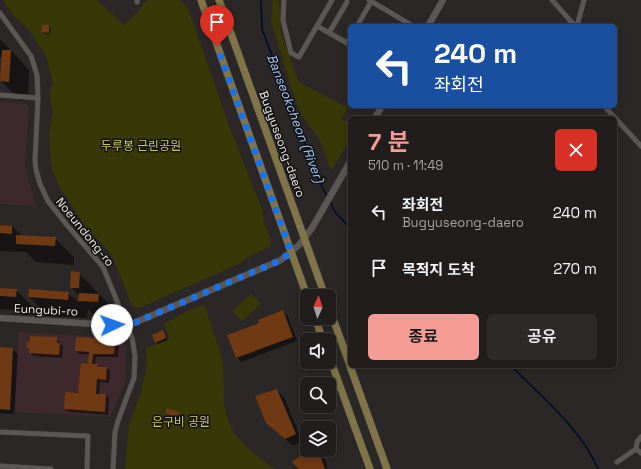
<!DOCTYPE html>
<html lang="ko">
<meta charset="utf-8">
<style>
body{margin:0;font-family:"Space Grotesk","Noto Sans KR",sans-serif;background:#2d2a29;color:#f1f3f6;height:100vh;display:flex;flex-direction:column;font-size:15px;white-space:nowrap}
*{box-sizing:border-box;margin:0}
p{font-size:13px;color:#a2a2a3}
.icon{flex:none;width:22px;height:22px;fill:none;stroke:currentColor;stroke-width:2;stroke-linecap:round;stroke-linejoin:round}
.map{position:relative;flex:1;overflow:hidden}
.panel{position:absolute;left:348px;top:116px;width:269px;height:252px;display:flex;flex-direction:column;background:#201d1c;border-radius:6px;box-shadow:0 2px 10px #0003,0 0 0 1px #3d3b3b}
.panel>*{flex:none}
.banner{position:absolute;left:348px;top:24px;width:269px;height:84px;border-radius:6px;box-shadow:0 2px 10px #0003,0 0 0 1px #3d3b3b;background:#1a4fa0;color:#fff;overflow:hidden}
.needle{width:26px;rotate:3deg}
.buttons{position:absolute;left:300px;top:289px;display:grid;gap:8px}
.buttons a{display:grid;place-items:center;width:36px;height:36px;border-radius:6px;background:#201d1c;box-shadow:0 2px 10px #0003,0 0 0 1px #3d3b3b;font-size:20px}
.pin{position:absolute;display:grid;place-items:center;width:34px;height:34px;color:#fff;margin:-41px -17px;border-radius:50% 50% 50% 0;rotate:-45deg;box-shadow:0 0 4px #0007}
.pin .icon{rotate:45deg}
.me{position:absolute;width:44px;margin:-22px;rotate:87deg;stroke-linejoin:round;filter:drop-shadow(0 0 3px #0008)}
.turn{display:flex;align-items:center;gap:14px;height:84px;padding:0 20px;font-size:18px}
.turn .icon{width:52px;height:52px;stroke-width:2.5}
.turn b{display:block;font-size:28px;line-height:34px}
.round{display:grid;place-items:center;flex:none;width:42px;height:42px;border-radius:6px;background:#2d2a29}
.overview{display:flex;align-items:center;justify-content:space-between;height:68px;padding:0 20px}
h1{font-size:24px;font-weight:600;line-height:30px;color:#f59c96}
.button{display:flex;gap:8px;margin-top:auto;padding:8px 20px}
.button a{flex:1;height:46px;border-radius:6px;background:#f59c96;color:#111;font-size:16px;font-weight:600;line-height:46px;text-align:center}
.button a+a{background:#2d2a29;color:#f1f3f6}
ul{padding:0;list-style:none}
li{display:flex;align-items:center;gap:12px;height:56px;padding:0 20px}
li div{flex:1}
li b{display:block;font-size:15px}
li em{font-style:normal}
.map>svg:first-child{display:block}
.education{fill:#3d292d}
.green{fill:#373807}
.shadow{fill:#0007}
.lines{fill:none;stroke-linecap:round;stroke-linejoin:round}
.stream{stroke:#000a29;stroke-width:1.5}
.building{fill:#6f3914}
.street-casing{stroke:#484544;stroke-width:5.5}
.secondary-casing{stroke:#484544;stroke-width:7}
.primary-casing{stroke:#484544;stroke-width:8}
.street{stroke:#5b5755;stroke-width:4.5}
.secondary{stroke:#5b5755;stroke-width:6}
.primary{stroke:#817448;stroke-width:7}
.route{stroke:#1a73e8;stroke-width:7;stroke-dasharray:0 12.6}
.labels{text-anchor:middle;stroke-width:3;stroke-linejoin:round;paint-order:stroke}
.street-label{font-size:12px;fill:#eeebea;stroke:#121110}
.park-label{font-size:12px;fill:#c9cd54;stroke:#121110}
.water-label{font-size:13px;font-style:italic;fill:#a1c6fc;stroke:#121110}
</style>
<div class="map">
<svg width="641" height="469" viewBox="0 0 641 469">
<rect width="100%" height="100%" fill="#2a2726"/>
<path class="education" d="M 0,102 L 26,104 L 29,106 L 25,167 L 36,206 L 0,204 Z
M 18,332 L 125,338 L 126,380 L 110,417 L 15,412 Z"/>
<path class="green" d="M 3,0 L 97,0 L 124,25 L 138,12 L 143,4 L 148,0 L 180,0 L 188,8 L 231,131 L 262,209 L 264,223 L 271,240 L 270,246 L 252,255 L 237,265 L 139,308 L 132,306 L 112,255 L 82,222 L 58,184 L 51,166 L 50,151 L 49,133 L 53,112 L 49,94 L 53,83 L 46,57 L 31,33 L 18,19 L 13,15 Z
M 273,0 L 279,0 L 281,33 L 299,82 L 348,108 L 341,119 L 350,124 L 350,140 L 331,171 L 320,140 L 300,113 L 288,78 L 271,21 Z
M 251,294 L 261,304 L 242,321 L 232,311 Z
M 198,306 L 205,306 L 223,360 L 224,403 L 228,419 L 234,433 L 250,450 L 270,466 L 276,469 L 125,469 L 129,425 L 141,392 L 147,365 L 146,348 L 169,339 L 167,331 L 164,325 L 175,317 Z"/>
<path class="shadow" d="M 49,26 L 51,28 L 50,35 L 45,34 L 43,32 Z
M 0,39 L 29,70 L 28,100 L 20,100 L 1,81 L 2,58 L 0,58 Z
M 350,188 L 350,198 L 348,192 Z
M 0,226 L 12,226 L 22,236 L 55,238 L 74,257 L 74,265 L 36,262 L 26,252 L 0,251 Z
M 79,273 L 118,314 L 117,321 L 98,320 L 88,309 L 87,318 L 49,316 L 29,297 L 68,293 L 79,303 L 79,296 L 71,287 Z
M 0,289 L 16,290 L 31,305 L 30,311 L 0,309 Z
M 283,312 L 288,316 L 297,341 L 241,362 L 237,357 Z
M 163,332 L 168,340 L 158,344 L 156,342 Z
M 56,338 L 63,347 L 62,358 L 33,356 L 27,347 L 31,343 Z
M 115,340 L 119,343 L 118,357 L 96,357 L 95,365 L 100,368 L 107,368 L 110,371 L 109,383 L 100,382 L 99,395 L 106,395 L 109,398 L 108,415 L 69,412 L 65,409 L 79,394 L 89,365 L 90,355 L 79,354 L 76,351 Z
M 0,348 L 13,349 L 18,354 L 14,414 L 0,413 Z
M 277,390 L 284,397 L 302,441 L 293,446 L 266,422 Z
M 311,450 L 319,450 L 323,454 L 328,469 L 300,469 Z"/>
<g class="lines">
<path class="stream" d="M 261,0 L 262,29 L 319,181 L 328,198
M 330,201 L 335,212 L 350,228
M 511,366 C 541,396 582,430 598,469"/>
</g>
<path class="building" d="M 42,25 L 49,25 L 49,33 L 41,32 Z
M 2,50 L 11,50 L 9,82 L 0,81 Z
M 0,225 L 12,226 L 12,234 L 0,233 Z
M 16,235 L 56,237 L 55,246 L 16,244 Z
M 71,271 L 80,272 L 79,288 L 70,288 Z
M 0,288 L 17,289 L 16,297 L 0,296 Z
M 29,289 L 69,292 L 68,300 L 28,297 Z
M 79,293 L 99,294 L 98,302 L 78,301 Z
M 283,310 L 293,337 L 236,358 L 227,335 L 259,323 L 258,320 Z
M 163,330 L 166,338 L 155,343 L 152,335 Z
M 30,336 L 57,337 L 57,343 L 60,343 L 59,355 L 29,353 L 29,348 L 26,348 L 27,342 L 30,342 Z
M 76,337 L 116,339 L 114,354 L 93,354 L 92,364 L 98,364 L 97,367 L 107,367 L 106,380 L 97,379 L 96,394 L 106,394 L 105,412 L 64,409 L 65,392 L 78,393 L 81,363 L 88,364 L 89,352 L 75,351 Z
M 0,347 L 13,348 L 10,410 L 0,409 Z
M 277,389 L 296,434 L 285,439 L 266,423 L 255,396 Z
M 167,408 L 179,412 L 177,417 L 165,413 Z
M 309,450 L 318,450 L 325,469 L 299,469 L 292,462 Z"/>
<g class="lines">
<defs>
<path id="street" d="M 137,0 L 137,2
M 284,0 L 283,20 L 291,53 L 299,57 L 332,0
M 369,0 L 413,26
M 552,0 L 575,26
M 0,13 L 31,56 L 37,75 L 38,98 L 35,160 L 36,170 L 40,184 L 48,201 L 66,224 L 103,267 L 132,338 L 135,356 L 134,378 L 118,421 L 115,432 L 113,469
M 317,26 L 347,43 L 350,37
M 357,26 L 372,0
M 577,26 L 584,0
M 329,33 L 347,2
M 0,95 L 38,98
M 604,106 L 641,146
M 0,432 L 88,436 L 87,469
M 641,437 L 637,442 L 636,449 L 641,453
M 617,462 L 636,449
M 0,466 L 51,469"/>
<path id="secondary" d="M 428,26 L 443,0
M 375,118 L 382,106
M 0,318 L 127,326 L 281,260 L 299,245 L 312,228 L 350,162"/>
<path id="primary" d="M 201,0 L 307,296
M 219,0 L 325,296
M 329,308 L 350,365
M 315,318 L 323,340
M 329,356 L 370,469
M 350,366 L 387,469"/>
</defs>
<use href="#street" class="street-casing"/>
<use href="#secondary" class="secondary-casing"/>
<use href="#primary" class="primary-casing"/>
<use href="#street" class="street"/>
<use href="#secondary" class="secondary"/>
<use href="#primary" class="primary"/>
</g>
<g class="lines">
<path class="route" d="M 112,325 L 127,326 L 281,260 L 291,252 L 217,46"/>
</g>
<g class="labels">
<g class="street-label">
<text transform="translate(282 144) rotate(70)" y="4">Bugyuseong-daero</text>
<text transform="translate(85 232) rotate(51)" y="4">Noeundong-ro</text>
<text transform="translate(46 310) rotate(3)" y="4">Eungubi-ro</text>
</g>
<g class="park-label">
<text x="141" y="150">두루봉 근린공원</text>
<text x="181" y="426">은구비 공원</text>
</g>
<g class="water-label">
<text transform="translate(296 118) rotate(69)" y="5">Banseokcheon (River)</text>
</g>
</g>
</svg>
<div class="buttons">
<a><svg class="needle" viewBox="-14 -14 28 28"><path d="M0-13l5 13h-10z" fill="#e53935"/><path d="M0 13l5-13h-10z" fill="#a2a2a3"/></svg></a>
<a><svg class="icon" aria-label="sound" viewBox="0 0 24 24"><path d="M4 9h4l5-4v14l-5-4H4zM17 9q2 3 0 6"/></svg></a>
<a><svg class="icon" aria-label="search" viewBox="0 0 24 24"><circle cx="10" cy="10" r="6"/><path d="M15 15l6 6"/></svg></a>
<a><svg class="icon" aria-label="layers" viewBox="0 0 24 24"><path d="M12 4l9 5-9 5-9-5zM3 14l9 5 9-5"/></svg></a>
</div>
<div class="pin" style="left:217px;top:46px;background:#d93025"><svg class="icon" aria-label="arrive" viewBox="0 0 24 24"><path d="M6 21V4h12l-3 4 3 4H6"/></svg></div>
<svg class="me" style="left:112px;top:325px" viewBox="-20 -20 40 40"><circle r="19" fill="#fff"/><path d="M0-13L10 11 0 6-10 11z" fill="#1a73e8"/></svg>
<div class="banner">
<div class="turn"><svg class="icon" aria-label="left" viewBox="0 0 24 24"><path d="M17 20v-9H6M10 6l-5 5 5 5"/></svg><div><b>240 m</b>좌회전</div></div>
</div>
<section class="panel">
<div class="overview"><div><h1>7 분</h1><p>510 m · 11:49</p></div><a class="round" style="background:#d93025;color:#fff"><svg class="icon" aria-label="close" viewBox="0 0 24 24"><path d="M6 6l12 12M18 6L6 18"/></svg></a></div>
<ul>
<li><svg class="icon" aria-label="left" viewBox="0 0 24 24"><path d="M17 20v-9H6M10 6l-5 5 5 5"/></svg><div><b>좌회전</b><p>Bugyuseong-daero</p></div><em>240 m</em></li>
<li><svg class="icon" aria-label="arrive" viewBox="0 0 24 24"><path d="M6 21V4h12l-3 4 3 4H6"/></svg><div><b>목적지 도착</b></div><em>270 m</em></li>
</ul>
<div class="button"><a>종료</a><a>공유</a></div>
</section>
</div>
